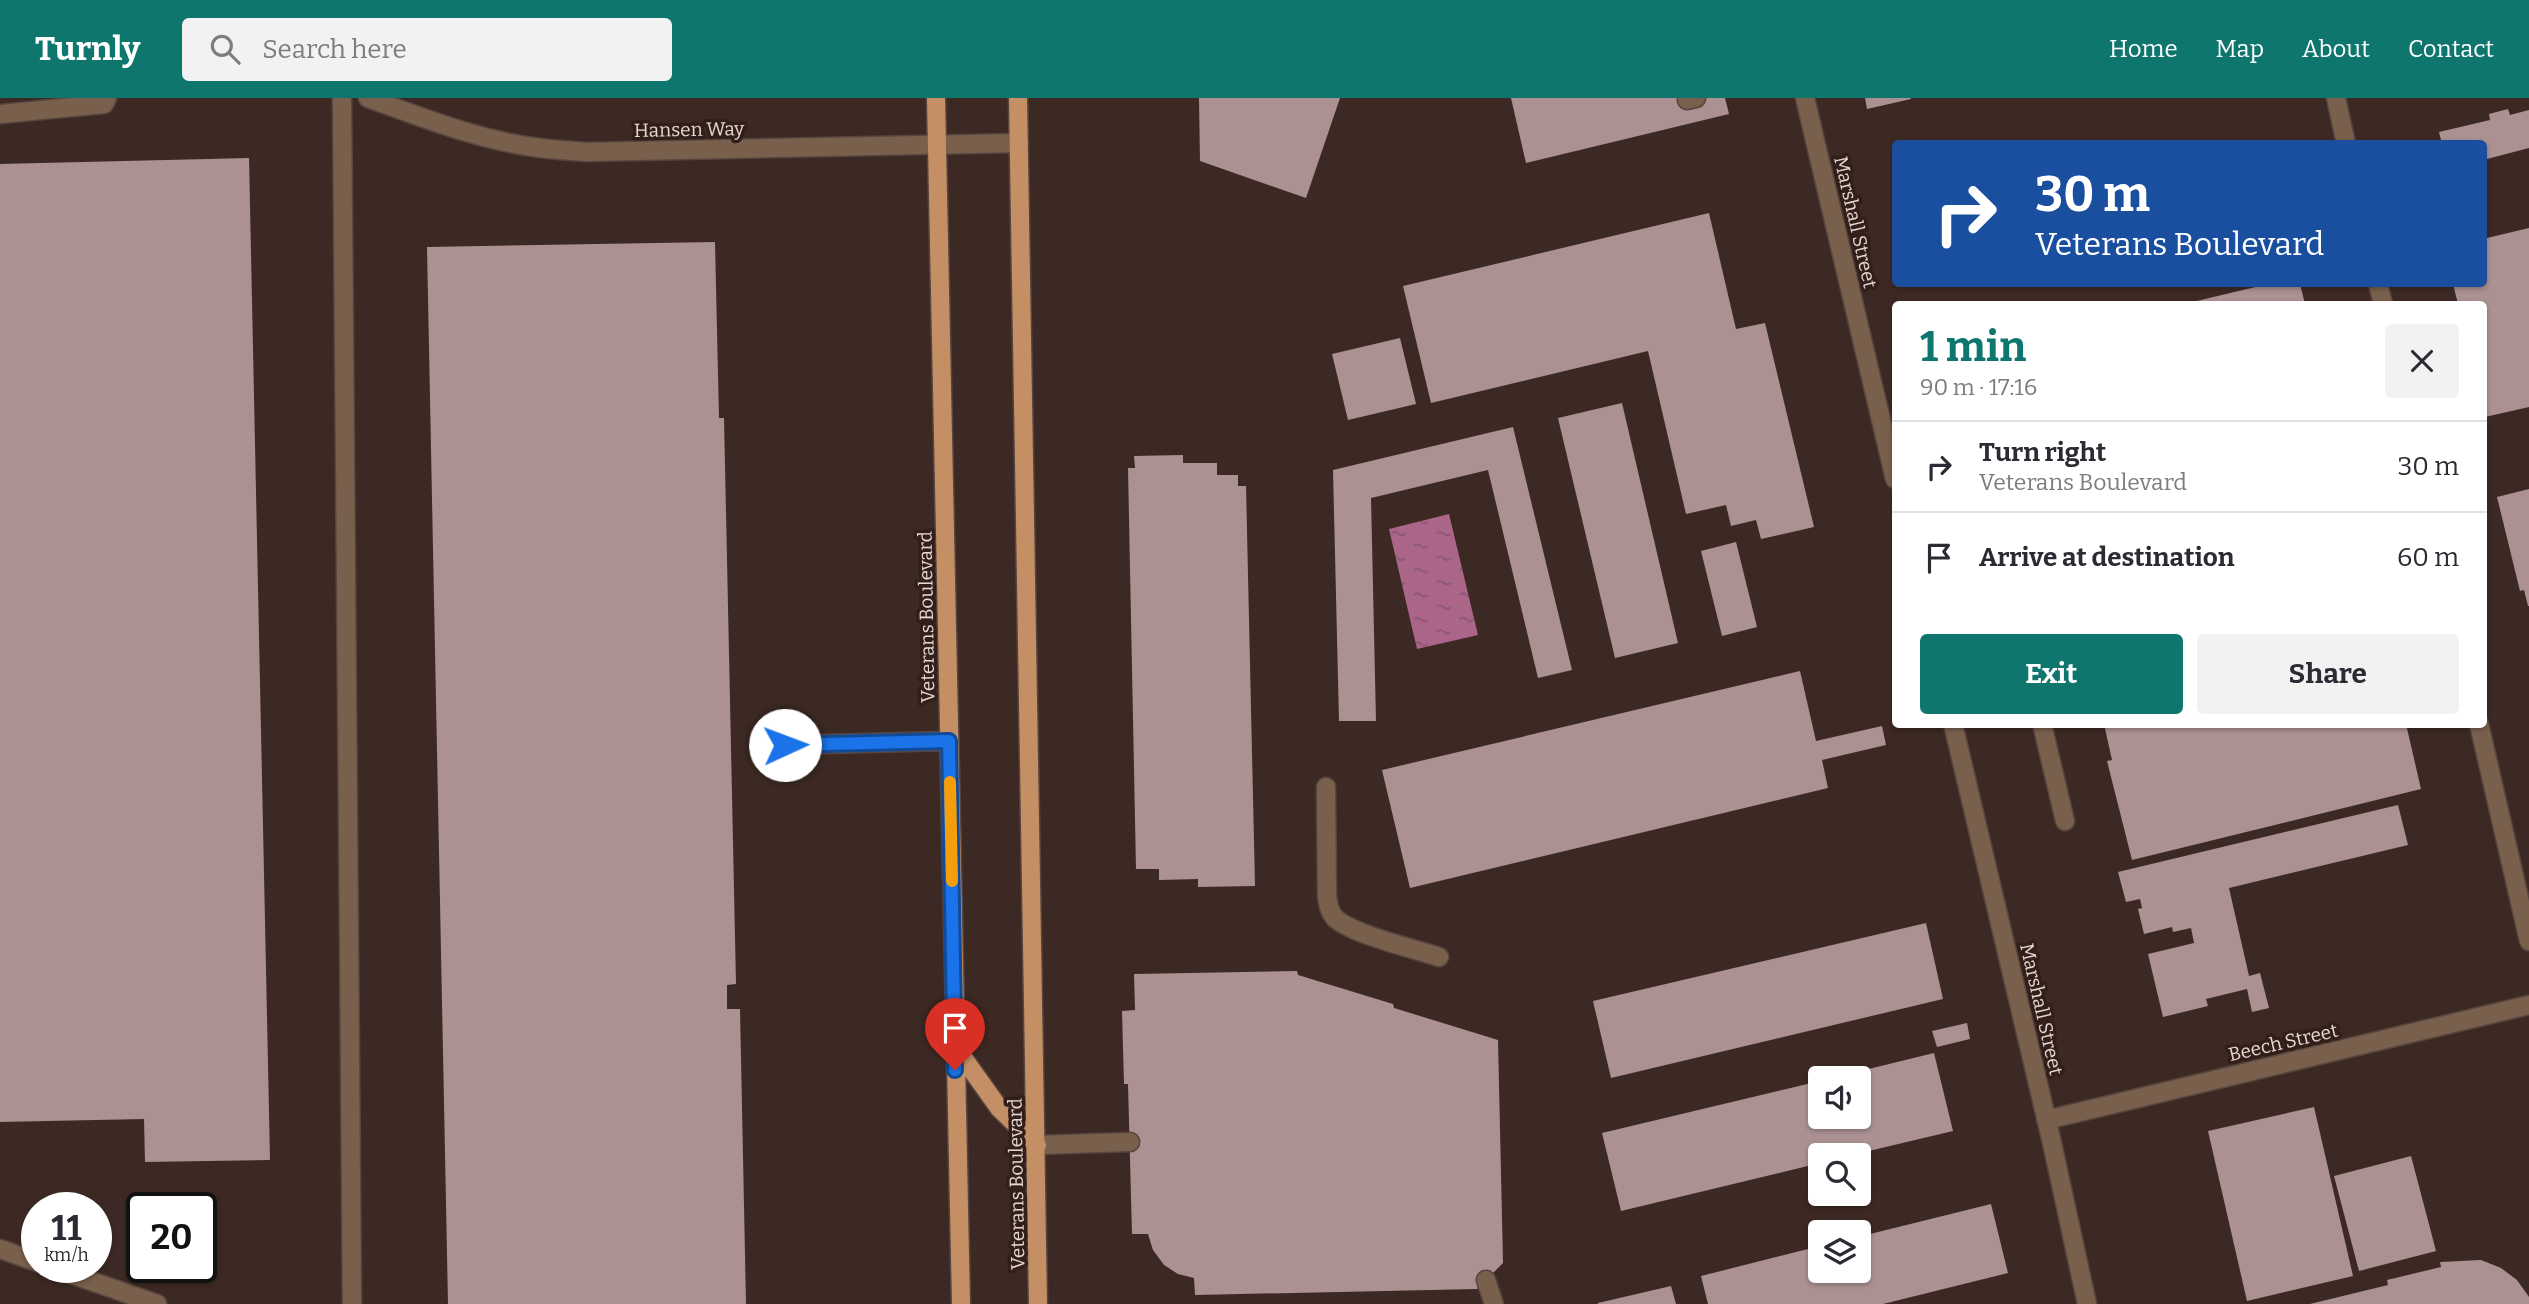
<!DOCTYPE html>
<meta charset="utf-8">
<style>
body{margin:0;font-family:Bitter,serif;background:#f2f2f3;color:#2b2b33;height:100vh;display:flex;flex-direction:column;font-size:26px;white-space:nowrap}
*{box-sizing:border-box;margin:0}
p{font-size:23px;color:#7c7c81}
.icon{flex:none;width:38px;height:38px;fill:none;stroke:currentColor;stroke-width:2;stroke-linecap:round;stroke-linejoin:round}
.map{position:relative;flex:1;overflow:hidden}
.details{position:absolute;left:1892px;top:203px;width:595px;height:427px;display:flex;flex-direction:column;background:#fff;border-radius:7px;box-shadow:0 2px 5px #0004}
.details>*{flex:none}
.top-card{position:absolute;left:1892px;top:42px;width:595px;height:147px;border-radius:7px;box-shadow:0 2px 5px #0004;background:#1a4fa0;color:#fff;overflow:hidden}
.fabs{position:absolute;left:1808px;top:968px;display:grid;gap:14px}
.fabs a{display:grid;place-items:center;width:63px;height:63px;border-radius:7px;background:#fff;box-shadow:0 2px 5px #0004;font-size:35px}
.speed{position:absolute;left:21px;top:1094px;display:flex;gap:14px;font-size:35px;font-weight:700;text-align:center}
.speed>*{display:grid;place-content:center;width:91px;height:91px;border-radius:50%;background:#fff;box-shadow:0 2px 5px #0004;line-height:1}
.speed small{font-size:18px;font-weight:400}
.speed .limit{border:4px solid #111;border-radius:10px;background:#fff;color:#111}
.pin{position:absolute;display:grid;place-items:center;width:60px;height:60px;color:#fff;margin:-72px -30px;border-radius:50% 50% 50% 0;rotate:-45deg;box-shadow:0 0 7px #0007}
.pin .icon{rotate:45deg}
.me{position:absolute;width:77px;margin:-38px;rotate:88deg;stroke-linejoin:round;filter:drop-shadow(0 0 5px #0008)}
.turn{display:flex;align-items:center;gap:24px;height:147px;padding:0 28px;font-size:32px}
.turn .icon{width:91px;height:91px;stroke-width:2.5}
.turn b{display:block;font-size:49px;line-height:60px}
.round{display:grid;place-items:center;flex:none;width:74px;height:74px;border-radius:7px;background:#f2f2f3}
.head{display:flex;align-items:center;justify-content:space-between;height:119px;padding:0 28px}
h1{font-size:42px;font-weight:700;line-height:52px;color:#0f766e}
.cta{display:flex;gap:14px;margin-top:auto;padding:14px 28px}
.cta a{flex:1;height:80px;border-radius:7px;background:#0f766e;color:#fff;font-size:28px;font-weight:700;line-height:80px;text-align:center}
.cta a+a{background:#f2f2f3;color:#2b2b33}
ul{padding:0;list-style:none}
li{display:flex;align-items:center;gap:21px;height:91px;padding:0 28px;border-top:2px solid #e1e1e2}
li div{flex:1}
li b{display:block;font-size:26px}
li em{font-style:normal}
header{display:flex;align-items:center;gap:42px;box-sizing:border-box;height:98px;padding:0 35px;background:#0f766e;color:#fff}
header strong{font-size:33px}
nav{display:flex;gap:38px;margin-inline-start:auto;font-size:24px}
.search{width:490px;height:63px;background:#f2f2f3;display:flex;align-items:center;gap:18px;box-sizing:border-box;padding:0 24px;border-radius:7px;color:#7c7c81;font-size:26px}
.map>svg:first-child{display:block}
.water{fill:url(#water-ripples)}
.building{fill:#ac9193}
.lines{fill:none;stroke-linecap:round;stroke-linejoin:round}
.minor-casing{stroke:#58453f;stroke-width:21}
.major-casing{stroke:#58453f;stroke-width:21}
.minor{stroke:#79604c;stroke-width:18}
.major{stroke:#c48f65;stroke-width:18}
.route-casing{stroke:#114b97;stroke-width:18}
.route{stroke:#1a73e8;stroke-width:12}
.slow{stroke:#f59e0b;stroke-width:12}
.labels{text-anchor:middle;stroke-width:7;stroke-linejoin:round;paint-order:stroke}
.street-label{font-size:19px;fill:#e5d7d3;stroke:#331f19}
</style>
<header>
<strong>Turnly</strong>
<div class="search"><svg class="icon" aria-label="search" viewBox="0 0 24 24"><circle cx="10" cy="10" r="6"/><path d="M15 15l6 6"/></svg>Search here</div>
<nav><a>Home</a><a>Map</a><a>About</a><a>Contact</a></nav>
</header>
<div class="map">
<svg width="2529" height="1206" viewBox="0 0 2529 1206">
<defs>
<pattern id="water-ripples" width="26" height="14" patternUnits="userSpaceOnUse" patternTransform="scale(1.75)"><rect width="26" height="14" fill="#ab6588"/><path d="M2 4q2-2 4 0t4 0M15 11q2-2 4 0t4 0" fill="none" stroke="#87586e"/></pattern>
</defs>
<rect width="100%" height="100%" fill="#3d2923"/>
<path class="water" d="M 1449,416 L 1478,537 L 1417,551 L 1389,431 Z"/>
<path class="building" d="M 1199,0 L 1340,0 L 1306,100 L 1200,63 Z
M 1511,0 L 1725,0 L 1729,16 L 1526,65 Z
M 1865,0 L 1911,0 L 1911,1 L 1867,11 Z
M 2508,11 L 2510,17 L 2529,12 L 2529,50 L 2483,62 L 2483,46 L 2442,46 L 2439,34 L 2490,22 L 2489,16 Z
M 249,60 L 270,1062 L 145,1064 L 144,1021 L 0,1024 L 0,66 Z
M 1709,115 L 1736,231 L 1765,225 L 1814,429 L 1761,441 L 1756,422 L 1731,428 L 1726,407 L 1686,416 L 1648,253 L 1431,305 L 1403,188 Z
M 2529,130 L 2529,309 L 2485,319 L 2483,311 L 2483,206 L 2458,206 L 2453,186 L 2483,186 L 2483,141 Z
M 715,144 L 719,320 L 724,320 L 736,886 L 727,887 L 727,911 L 740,911 L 746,1206 L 448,1206 L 427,149 Z
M 2268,186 L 2300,186 L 2305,206 L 2184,206 Z
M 1400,240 L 1416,306 L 1348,322 L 1332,256 Z
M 1622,305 L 1678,545 L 1615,560 L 1558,320 Z
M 1513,329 L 1572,572 L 1538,580 L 1488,372 L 1371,400 L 1376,623 L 1339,623 L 1333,372 Z
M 1183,357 L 1183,365 L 1217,365 L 1217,377 L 1238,377 L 1238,388 L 1246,388 L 1255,788 L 1198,789 L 1198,781 L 1159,782 L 1159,771 L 1136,771 L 1128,370 L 1135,370 L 1134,358 Z
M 2529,391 L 2529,508 L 2528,508 L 2524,492 L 2520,493 L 2497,399 Z
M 1736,444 L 1757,529 L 1722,538 L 1701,453 Z
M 1800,573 L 1816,643 L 1882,628 L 1886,647 L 1822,662 L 1828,690 L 1410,790 L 1382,672 Z
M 2104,626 L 2406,626 L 2421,691 L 2132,762 L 2107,663 L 2112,662 Z
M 2398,707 L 2408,747 L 2229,790 L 2249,878 L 2260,875 L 2269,910 L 2252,914 L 2247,891 L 2206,901 L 2208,908 L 2163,919 L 2148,856 L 2194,845 L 2191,830 L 2173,834 L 2172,829 L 2144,836 L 2138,811 L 2142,810 L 2140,801 L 2126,804 L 2118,774 Z
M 1926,825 L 1943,901 L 1611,980 L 1593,903 Z
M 1297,873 L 1298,877 L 1393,906 L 1394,910 L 1498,942 L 1503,1165 L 1477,1191 L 1195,1197 L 1194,1180 L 1178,1176 L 1164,1167 L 1153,1152 L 1148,1136 L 1132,1136 L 1128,986 L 1124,986 L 1122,913 L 1135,912 L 1134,876 Z
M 1967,925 L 1970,941 L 1937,949 L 1932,933 Z
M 1934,955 L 1953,1033 L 1852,1057 L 1820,1057 L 1820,1065 L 1621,1113 L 1602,1035 L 1820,983 L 1820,1018 L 1858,1018 L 1858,980 L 1836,979 Z
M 2314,1009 L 2353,1178 L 2247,1203 L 2208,1033 Z
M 2411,1058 L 2436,1153 L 2359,1173 L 2334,1078 Z
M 1991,1106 L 2008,1175 L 1883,1206 L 1708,1206 L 1701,1178 L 1820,1148 L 1820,1172 L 1858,1172 L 1858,1139 Z
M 2481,1162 L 2501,1170 L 2517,1182 L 2529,1199 L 2529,1206 L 2310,1206 L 2388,1187 L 2387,1182 L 2441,1169 L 2440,1164 Z
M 1671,1188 L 1676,1206 L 1598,1206 L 1598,1205 Z"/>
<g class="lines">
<defs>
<path id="minor" d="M 342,0 L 352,1206
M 368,0 C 424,20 481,43 540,50 C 556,52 572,53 588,54 L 1019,45
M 1805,0 L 1895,381
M 2336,0 L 2346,46
M 1687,2 L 1696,0
M 0,16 L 104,6 L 107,0
M 2378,186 L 2383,206
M 1953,626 L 2052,1045 L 2087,1206
M 2042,626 L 2065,723
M 2479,626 L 2529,843
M 785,647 L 949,643
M 1326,689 L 1327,798 C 1328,805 1329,813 1334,819 C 1350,836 1415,851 1439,859
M 2046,1022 L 2529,907
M 1037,1047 L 1130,1044
M 0,1151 L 37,1164
M 51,1169 L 157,1206
M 1486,1182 L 1494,1206"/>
<path id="major" d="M 936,0 L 961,1206
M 1018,0 L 1038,1206
M 954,947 L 999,1010 L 1037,1047"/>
</defs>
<use href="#minor" class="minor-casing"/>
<use href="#major" class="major-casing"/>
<use href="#minor" class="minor"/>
<use href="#major" class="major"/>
</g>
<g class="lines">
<defs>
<path id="route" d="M 785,647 L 949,643 L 955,972"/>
</defs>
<use href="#route" class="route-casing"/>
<use href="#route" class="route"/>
<path class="slow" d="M 950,684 L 952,783"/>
</g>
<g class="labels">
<g class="street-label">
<text transform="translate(689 31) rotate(-1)" y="7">Hansen Way</text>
<text transform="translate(1856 124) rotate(77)" y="7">Marshall Street</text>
<text transform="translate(926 519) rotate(-91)" y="7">Veterans Boulevard</text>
<text transform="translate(2042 911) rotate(77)" y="7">Marshall Street</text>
<text transform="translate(2283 944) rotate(-13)" y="7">Beech Street</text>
<text transform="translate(1016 1086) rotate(-91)" y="7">Veterans Boulevard</text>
</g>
</g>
</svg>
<div class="fabs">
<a><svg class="icon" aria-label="sound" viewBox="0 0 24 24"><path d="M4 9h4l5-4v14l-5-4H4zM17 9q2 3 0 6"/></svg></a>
<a><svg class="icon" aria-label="search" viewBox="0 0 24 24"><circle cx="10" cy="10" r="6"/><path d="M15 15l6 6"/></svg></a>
<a><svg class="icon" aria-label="layers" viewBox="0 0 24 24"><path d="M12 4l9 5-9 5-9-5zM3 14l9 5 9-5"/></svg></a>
</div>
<div class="speed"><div>11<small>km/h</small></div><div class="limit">20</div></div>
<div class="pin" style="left:955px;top:972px;background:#d93025"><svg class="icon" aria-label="arrive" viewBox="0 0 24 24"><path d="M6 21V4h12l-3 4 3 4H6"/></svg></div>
<svg class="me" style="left:785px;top:647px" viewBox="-20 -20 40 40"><circle r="19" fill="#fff"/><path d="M0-13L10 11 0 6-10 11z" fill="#1a73e8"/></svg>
<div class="top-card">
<div class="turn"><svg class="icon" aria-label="right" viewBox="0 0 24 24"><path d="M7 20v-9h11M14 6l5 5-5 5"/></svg><div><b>30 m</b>Veterans Boulevard</div></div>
</div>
<section class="details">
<div class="head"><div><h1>1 min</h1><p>90 m · 17:16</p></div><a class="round"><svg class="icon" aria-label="close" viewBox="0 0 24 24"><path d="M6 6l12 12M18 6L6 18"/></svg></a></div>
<ul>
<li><svg class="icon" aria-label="right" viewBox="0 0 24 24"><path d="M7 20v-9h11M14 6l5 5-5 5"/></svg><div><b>Turn right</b><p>Veterans Boulevard</p></div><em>30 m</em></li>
<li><svg class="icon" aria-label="arrive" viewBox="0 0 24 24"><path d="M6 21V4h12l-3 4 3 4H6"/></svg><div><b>Arrive at destination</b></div><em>60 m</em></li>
</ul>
<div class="cta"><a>Exit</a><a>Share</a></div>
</section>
</div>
